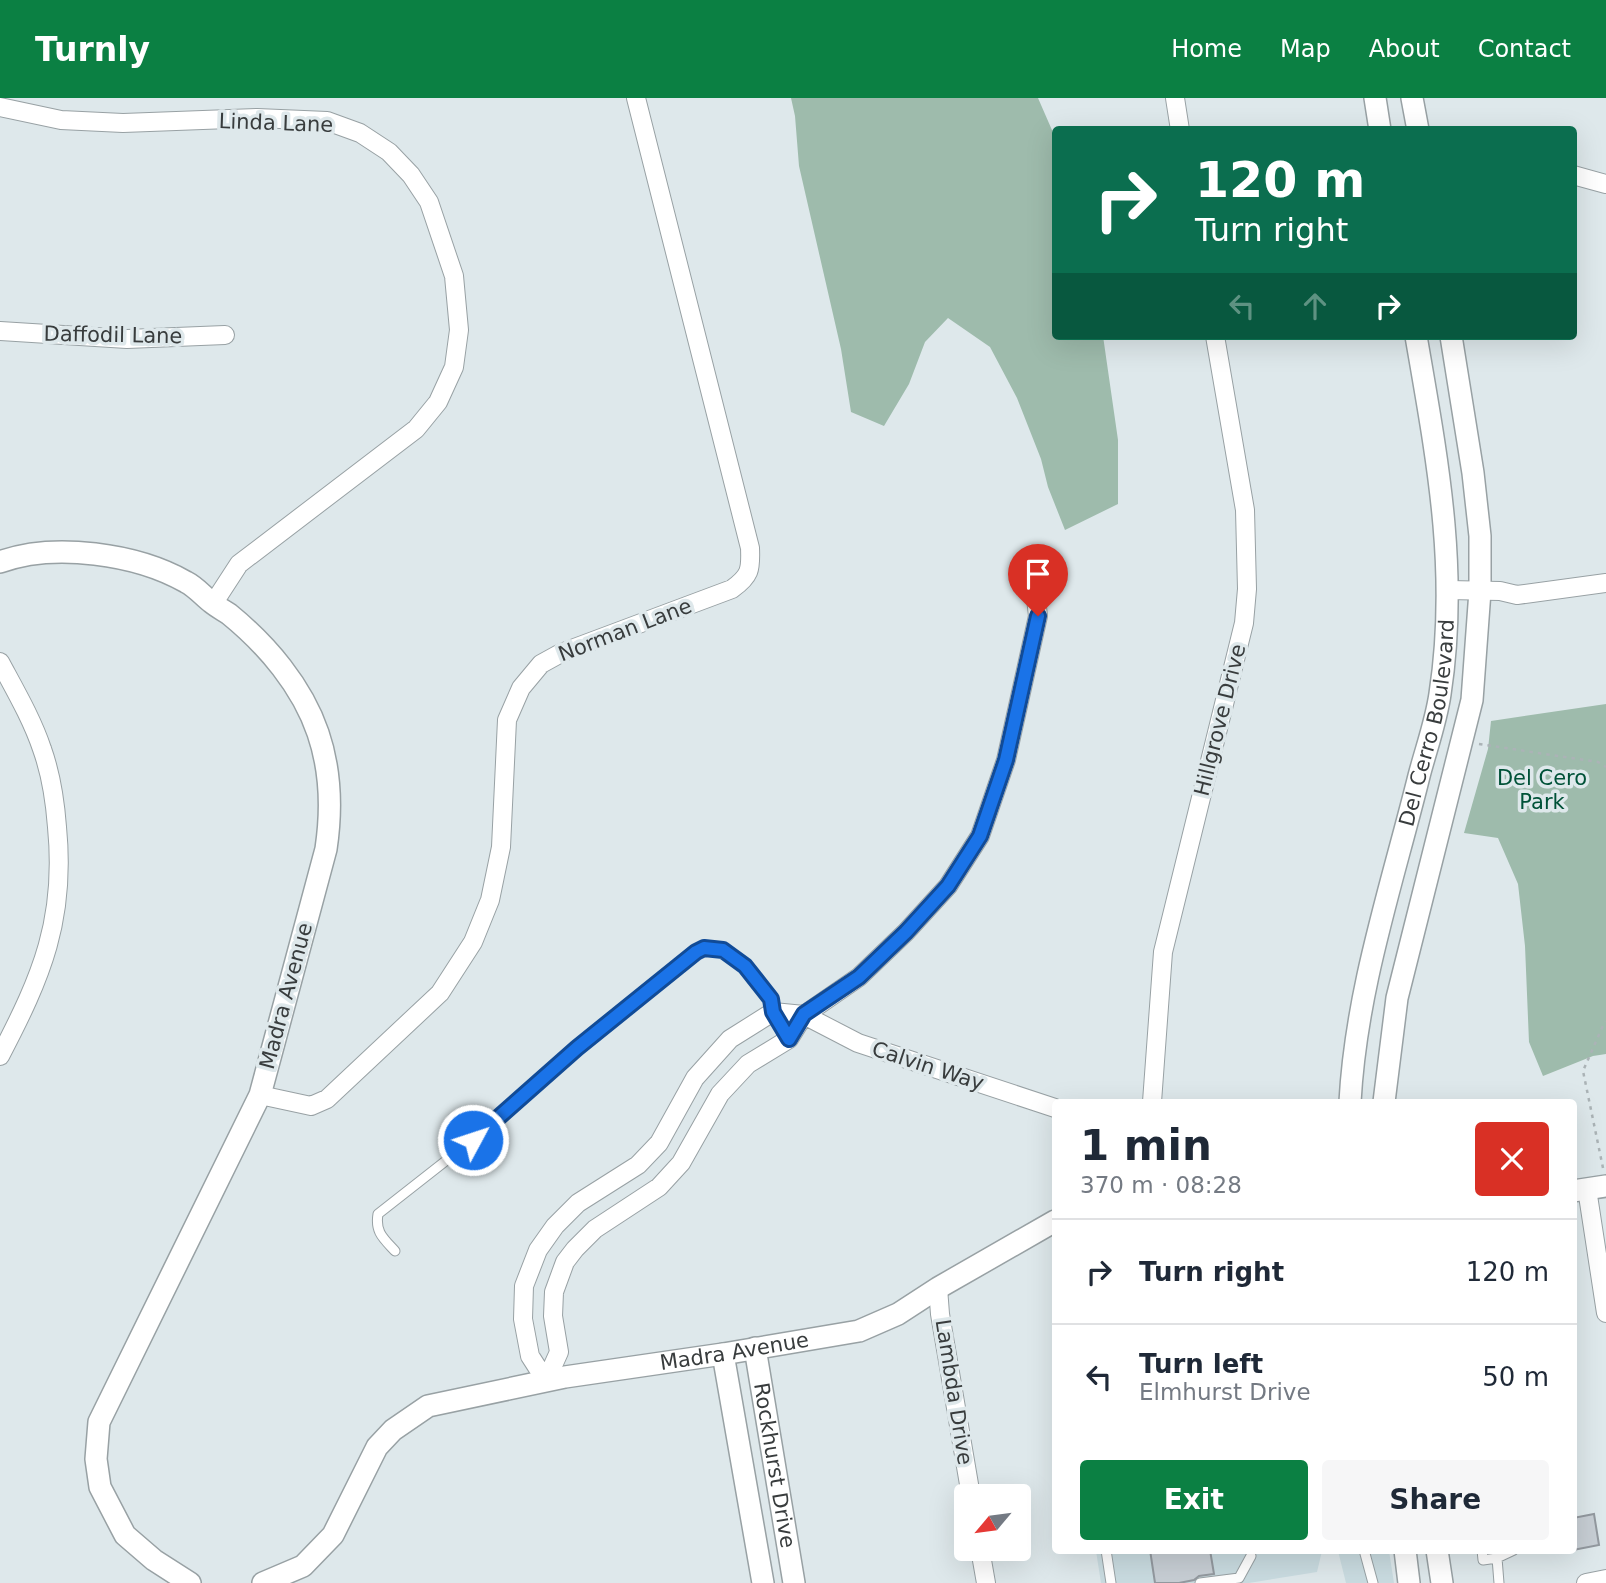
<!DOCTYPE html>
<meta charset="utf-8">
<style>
body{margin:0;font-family:"DejaVu Sans",sans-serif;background:#f6f6f7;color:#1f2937;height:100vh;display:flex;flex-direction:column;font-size:26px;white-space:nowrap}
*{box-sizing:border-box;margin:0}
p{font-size:23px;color:#747a83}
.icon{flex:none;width:38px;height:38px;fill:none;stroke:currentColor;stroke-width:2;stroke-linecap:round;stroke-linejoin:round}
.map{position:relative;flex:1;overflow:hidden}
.sheet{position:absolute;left:1052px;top:1001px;width:525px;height:455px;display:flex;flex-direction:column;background:#fff;border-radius:7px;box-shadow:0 7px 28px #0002}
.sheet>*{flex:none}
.guide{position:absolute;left:1052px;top:28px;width:525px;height:214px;border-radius:7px;box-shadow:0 7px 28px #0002;background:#0b6e4f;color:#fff;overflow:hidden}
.needle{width:46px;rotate:241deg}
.buttons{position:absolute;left:954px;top:1386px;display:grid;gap:14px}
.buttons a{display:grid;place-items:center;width:77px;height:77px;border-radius:7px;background:#fff;box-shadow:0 7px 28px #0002;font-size:35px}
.pin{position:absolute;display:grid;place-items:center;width:60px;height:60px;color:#fff;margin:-72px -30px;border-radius:50% 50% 50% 0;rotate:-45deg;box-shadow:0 0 7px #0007}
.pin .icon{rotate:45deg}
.me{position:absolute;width:77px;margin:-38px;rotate:50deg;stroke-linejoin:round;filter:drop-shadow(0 0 5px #0008)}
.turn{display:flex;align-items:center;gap:24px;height:147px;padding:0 28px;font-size:32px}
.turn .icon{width:91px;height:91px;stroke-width:2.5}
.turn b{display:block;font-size:49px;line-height:60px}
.lanes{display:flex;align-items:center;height:66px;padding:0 28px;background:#0003;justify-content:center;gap:35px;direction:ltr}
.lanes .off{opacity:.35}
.round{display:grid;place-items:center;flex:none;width:74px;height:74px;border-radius:7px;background:#f6f6f7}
.headline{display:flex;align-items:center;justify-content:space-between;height:119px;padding:0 28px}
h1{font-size:42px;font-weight:700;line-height:52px}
.button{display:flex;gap:14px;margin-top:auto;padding:14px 28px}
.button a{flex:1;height:80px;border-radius:7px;background:#0b8043;color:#fff;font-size:28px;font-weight:700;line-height:80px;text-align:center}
.button a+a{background:#f6f6f7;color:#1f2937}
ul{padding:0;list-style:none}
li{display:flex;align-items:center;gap:21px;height:105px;padding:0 28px;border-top:2px solid #e0e1e3}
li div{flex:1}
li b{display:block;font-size:26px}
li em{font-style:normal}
header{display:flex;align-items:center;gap:42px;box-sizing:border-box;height:98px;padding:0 35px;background:#0b8043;color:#fff}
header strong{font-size:33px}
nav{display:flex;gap:38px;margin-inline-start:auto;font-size:24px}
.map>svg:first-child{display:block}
.built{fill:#c9dbe0}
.green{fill:#9ebbac}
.building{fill:#c7ced4;stroke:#93999f;stroke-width:2}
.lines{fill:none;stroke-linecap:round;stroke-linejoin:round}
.service-casing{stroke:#98a1a4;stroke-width:11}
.minor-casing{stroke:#98a1a4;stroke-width:20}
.tertiary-casing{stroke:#98a1a4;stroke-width:24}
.path{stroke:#abb3b6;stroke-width:2.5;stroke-dasharray:3.5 5;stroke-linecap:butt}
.service{stroke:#fff;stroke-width:9}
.minor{stroke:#fff;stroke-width:18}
.tertiary{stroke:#fff;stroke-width:21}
.route-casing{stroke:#114b97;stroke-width:18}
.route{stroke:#1a73e8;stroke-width:12}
.labels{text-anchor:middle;stroke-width:7;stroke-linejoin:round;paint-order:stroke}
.street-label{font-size:21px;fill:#383c3d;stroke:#dee8eb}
.park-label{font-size:21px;fill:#005238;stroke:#dee8eb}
</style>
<header>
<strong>Turnly</strong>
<nav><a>Home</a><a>Map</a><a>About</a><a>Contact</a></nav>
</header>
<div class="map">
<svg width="1606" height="1485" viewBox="0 0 1606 1485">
<rect width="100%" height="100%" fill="#dee8eb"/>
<path class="built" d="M 1096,1453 L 1322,1453 L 1317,1474 L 1249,1485 L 1101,1485 Z
M 1338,1453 L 1389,1453 L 1394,1485 L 1346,1485 Z"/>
<path class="green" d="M 791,0 L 1038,0 L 1055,39 L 1055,238 L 1103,238 L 1118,342 L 1118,406 L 1065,432 L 1048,389 L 1041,361 L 1017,300 L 990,249 L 948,220 L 925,244 L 909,286 L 884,328 L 851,314 L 841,251 L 799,68 L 795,18 Z
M 1606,606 L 1606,956 L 1593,958 L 1543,978 L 1529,944 L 1525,848 L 1518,786 L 1498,740 L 1464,735 L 1488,651 L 1491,623 Z"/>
<path class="building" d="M 1594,1416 L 1599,1447 L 1573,1452 L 1573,1420 Z
M 1150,1452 L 1210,1452 L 1214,1476 L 1199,1478 L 1194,1482 L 1179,1485 L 1155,1485 Z"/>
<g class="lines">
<defs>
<path id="service" d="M 395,1153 C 383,1140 375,1134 378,1116 L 494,1025 L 577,950 L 696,854 L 704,850 L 723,852 L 745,868 L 771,901 L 773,914 L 789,941
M 1106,1452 L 1111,1485
M 1364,1452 L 1373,1485
M 1482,1452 L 1483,1462 L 1497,1460 L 1514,1452
M 1497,1460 L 1499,1485
M 1200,1485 L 1239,1480 L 1251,1458"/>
<path id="minor" d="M 1175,0 L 1180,32
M 0,9 L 61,22 L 123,25 L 257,20 L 327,23 L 360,35 L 389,54 L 411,77 L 429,104 L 454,178 L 459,232 L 454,269 L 438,304 L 416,331 L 239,466 L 213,506
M 1573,77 L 1606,86
M 0,233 L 127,241 L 225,237
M 1448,492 L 1500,493 L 1517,497 L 1606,485
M 0,564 C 15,592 32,621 42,651 C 51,676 55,702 57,729 C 66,821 42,878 0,958
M 260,997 L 311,1008 L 327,1001 L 440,895 L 473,844 L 490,802 L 501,749 L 507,622 L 521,590 L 541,566 L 561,555 L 732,491 C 750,478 751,472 750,450 L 636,0
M 1152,1004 L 1163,854 L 1244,525 L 1247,491 L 1245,412 L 1215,238
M 1587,1091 L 1606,1215
M 938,1190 L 940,1216 L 971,1398
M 546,1283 L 559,1254 L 553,1218 L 554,1194 L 565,1164 L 575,1151 L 595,1131 L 659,1089 L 681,1065 L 720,996 L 748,966 L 789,941 L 804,917 L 859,879 L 906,834 L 948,788 L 980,738 L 1006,662 L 1038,518 L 1033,474
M 546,1283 L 530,1258 L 523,1221 L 524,1188 L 538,1152 L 555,1128 L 578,1105 L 638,1067 L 659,1045 L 695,980 L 730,941 L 773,914 L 804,917 L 858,945 L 1055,1010
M 980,1451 L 986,1485
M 1586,1485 L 1606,1481"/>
<g id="tertiary">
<path d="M 1375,0 L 1380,32"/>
<path d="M 1412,0 L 1418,32"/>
<path d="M 0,464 C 54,444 137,456 186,484 C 196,489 203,498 211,504 C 217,509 223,512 229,516 C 267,547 302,588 318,635 C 331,673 332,711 326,751 L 260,997 L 99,1324 L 96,1361 L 100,1389 L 125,1437 L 154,1462 L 190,1485"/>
<path id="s1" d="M 1350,1004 C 1356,892 1392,787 1419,678 C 1426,651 1436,624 1440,596 C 1459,472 1437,360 1416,238"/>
<path d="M 1384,1004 L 1397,900 L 1472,602 L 1480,493 L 1480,438 L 1473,375 L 1451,238"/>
<path d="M 1573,1093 L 1606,1088"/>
<path id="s2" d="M 755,1250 L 794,1485"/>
<path d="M 723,1256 L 763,1485"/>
<path d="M 1405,1452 L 1409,1485"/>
<path d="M 1437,1452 L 1442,1485"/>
<path id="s3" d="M 263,1485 L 303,1468 L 333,1437 L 377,1349 L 393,1332 L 428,1308 L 565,1279 L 723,1256 L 859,1233 L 898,1216 L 938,1190 L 1055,1123"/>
</g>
</defs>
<use href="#service" class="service-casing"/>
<use href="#minor" class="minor-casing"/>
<use href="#tertiary" class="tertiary-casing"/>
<path class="path" d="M 1479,646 L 1598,664 L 1606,669
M 1603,1070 L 1583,973 L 1605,923"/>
<use href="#service" class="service"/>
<use href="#minor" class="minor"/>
<use href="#tertiary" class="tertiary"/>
</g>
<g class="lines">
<defs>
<path id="route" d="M 473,1042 L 577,950 L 696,854 L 704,850 L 723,852 L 745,868 L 771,901 L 773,914 L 789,941 L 804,916 L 859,879 L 906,834 L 948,788 L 980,738 L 1006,662 L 1038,518"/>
</defs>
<use href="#route" class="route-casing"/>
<use href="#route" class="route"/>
</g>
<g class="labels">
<g class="street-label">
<text transform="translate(276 25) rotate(2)" y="7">Linda Lane</text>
<text transform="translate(113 237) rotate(1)" y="7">Daffodil Lane</text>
<text transform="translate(625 532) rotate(-21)" y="7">Norman Lane</text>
<text transform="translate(1220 622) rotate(-76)" y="7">Hillgrove Drive</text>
<text dy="7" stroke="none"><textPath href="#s1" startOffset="388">Del Cerro Boulevard</textPath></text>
<text transform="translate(286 898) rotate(-75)" y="7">Madra Avenue</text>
<text transform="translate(928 968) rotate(18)" y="7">Calvin Way</text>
<text dy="7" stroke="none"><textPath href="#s3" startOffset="562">Madra Avenue</textPath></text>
<text transform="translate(954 1294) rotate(81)" y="7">Lambda Drive</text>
<text dy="7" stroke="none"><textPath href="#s2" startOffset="119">Rockhurst Drive</textPath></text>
</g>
<g class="park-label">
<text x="1542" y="687">Del Cero<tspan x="1542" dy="24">Park</tspan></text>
</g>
</g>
</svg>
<div class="buttons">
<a><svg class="needle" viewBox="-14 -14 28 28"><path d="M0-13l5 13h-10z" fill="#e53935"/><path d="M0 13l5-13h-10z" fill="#747a83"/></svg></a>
</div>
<div class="pin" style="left:1038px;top:518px;background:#d93025"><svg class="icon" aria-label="arrive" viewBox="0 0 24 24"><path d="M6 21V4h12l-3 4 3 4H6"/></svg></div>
<svg class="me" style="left:473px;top:1042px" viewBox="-20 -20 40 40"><circle r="17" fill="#1a73e8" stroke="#fff" stroke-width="3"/><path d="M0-11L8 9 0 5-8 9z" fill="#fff"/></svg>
<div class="guide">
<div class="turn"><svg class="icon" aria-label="right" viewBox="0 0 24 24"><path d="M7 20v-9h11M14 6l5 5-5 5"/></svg><div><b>120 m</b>Turn right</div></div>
<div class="lanes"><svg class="icon off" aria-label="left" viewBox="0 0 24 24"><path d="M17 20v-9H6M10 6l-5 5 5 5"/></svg><svg class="icon off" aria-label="ahead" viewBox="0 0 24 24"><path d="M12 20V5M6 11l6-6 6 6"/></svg><svg class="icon" aria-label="right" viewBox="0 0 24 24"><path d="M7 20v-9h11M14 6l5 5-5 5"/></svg></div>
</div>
<section class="sheet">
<div class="headline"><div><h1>1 min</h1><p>370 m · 08:28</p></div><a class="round" style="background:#d93025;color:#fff"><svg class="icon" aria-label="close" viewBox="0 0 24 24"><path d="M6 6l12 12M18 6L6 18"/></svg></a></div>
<ul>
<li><svg class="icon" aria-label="right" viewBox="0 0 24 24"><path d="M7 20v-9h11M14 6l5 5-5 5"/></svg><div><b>Turn right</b></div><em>120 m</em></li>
<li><svg class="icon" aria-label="left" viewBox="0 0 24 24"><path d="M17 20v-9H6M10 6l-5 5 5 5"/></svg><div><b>Turn left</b><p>Elmhurst Drive</p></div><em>50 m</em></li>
</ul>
<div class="button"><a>Exit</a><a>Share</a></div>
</section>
</div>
